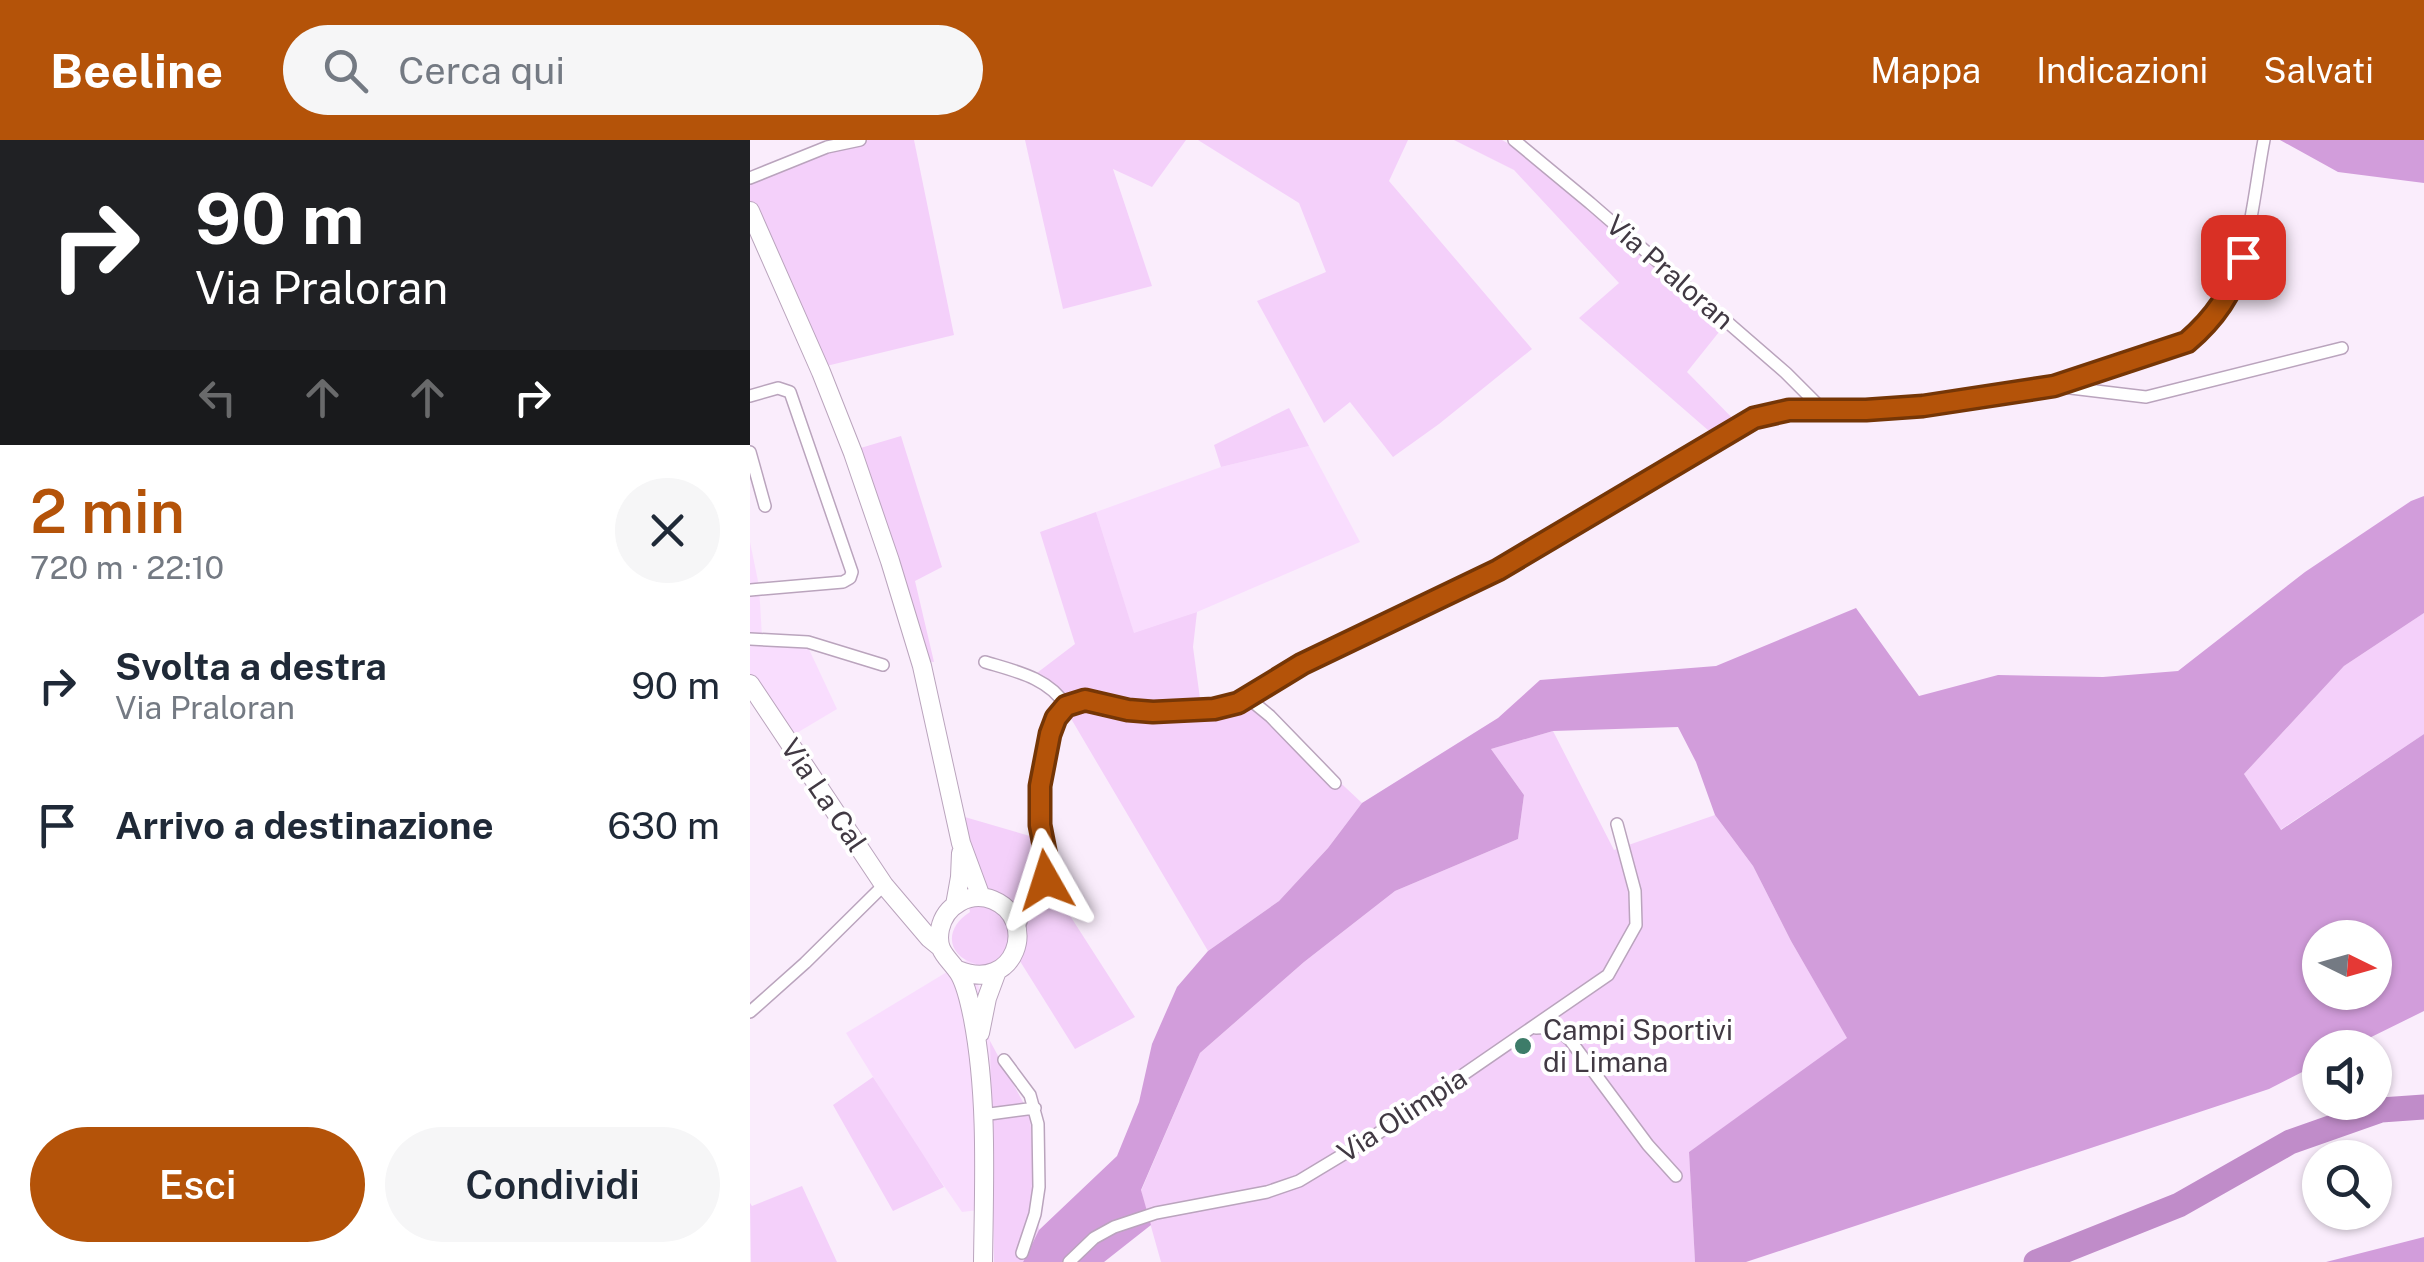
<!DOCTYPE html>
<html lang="it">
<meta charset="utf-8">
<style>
body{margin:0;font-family:"Public Sans",sans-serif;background:#f6f6f7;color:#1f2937;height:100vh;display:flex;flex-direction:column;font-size:38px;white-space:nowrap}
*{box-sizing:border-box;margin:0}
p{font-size:32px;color:#747a83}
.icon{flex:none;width:55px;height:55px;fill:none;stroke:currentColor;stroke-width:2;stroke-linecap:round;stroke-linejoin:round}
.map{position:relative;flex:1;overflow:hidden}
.drawer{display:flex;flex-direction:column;background:#fff;width:750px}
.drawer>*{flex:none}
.banner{background:#202124;color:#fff;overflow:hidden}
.needle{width:65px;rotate:95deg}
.tools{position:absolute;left:1552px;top:780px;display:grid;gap:20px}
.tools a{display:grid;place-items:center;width:90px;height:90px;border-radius:50%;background:#fff;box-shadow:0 2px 8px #0004;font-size:50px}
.pin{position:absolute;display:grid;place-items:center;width:85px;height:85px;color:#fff;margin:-42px;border-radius:20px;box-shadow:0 5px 15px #0006}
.me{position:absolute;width:110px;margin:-55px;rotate:354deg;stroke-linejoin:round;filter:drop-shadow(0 0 8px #0008)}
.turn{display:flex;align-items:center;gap:35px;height:210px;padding:0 30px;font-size:45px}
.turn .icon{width:130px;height:130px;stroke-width:2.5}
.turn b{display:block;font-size:70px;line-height:85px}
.lanes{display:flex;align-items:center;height:95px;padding:0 30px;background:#0003;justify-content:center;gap:50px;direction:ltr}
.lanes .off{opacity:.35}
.round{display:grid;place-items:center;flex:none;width:105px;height:105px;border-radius:52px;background:#f6f6f7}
.headline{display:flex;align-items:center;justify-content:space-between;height:170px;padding:0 30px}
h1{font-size:60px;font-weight:600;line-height:75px;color:#b45309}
.button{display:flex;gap:20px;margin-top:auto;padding:20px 30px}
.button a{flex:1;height:115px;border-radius:60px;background:#b45309;color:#fff;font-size:40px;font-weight:600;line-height:115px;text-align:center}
.button a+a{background:#f6f6f7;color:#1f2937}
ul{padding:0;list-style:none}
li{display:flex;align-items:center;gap:30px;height:140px;padding:0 30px}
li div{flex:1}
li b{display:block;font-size:38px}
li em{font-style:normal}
header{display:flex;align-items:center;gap:60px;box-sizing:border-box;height:140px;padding:0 50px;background:#b45309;color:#fff}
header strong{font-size:48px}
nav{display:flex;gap:55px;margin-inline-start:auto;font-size:35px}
.search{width:700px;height:90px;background:#f6f6f7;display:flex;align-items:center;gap:25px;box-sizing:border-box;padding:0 35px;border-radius:55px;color:#747a83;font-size:38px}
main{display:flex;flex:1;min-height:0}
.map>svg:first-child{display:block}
.built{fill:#f9ddfe}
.green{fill:#f4d0fa}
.forest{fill:#d29ddb;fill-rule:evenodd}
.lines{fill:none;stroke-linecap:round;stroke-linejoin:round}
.river{stroke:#c08cc9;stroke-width:25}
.street-casing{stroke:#baa4bd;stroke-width:14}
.secondary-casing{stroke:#baa4bd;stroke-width:20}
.street{stroke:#fff;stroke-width:11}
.secondary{stroke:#fff;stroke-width:18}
.route-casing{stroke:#753606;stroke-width:25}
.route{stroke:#b45309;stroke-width:18}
.poi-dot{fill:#3d7c69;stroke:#fff;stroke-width:4}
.labels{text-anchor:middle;stroke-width:8;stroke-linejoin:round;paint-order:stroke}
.street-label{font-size:28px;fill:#413943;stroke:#fff}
.poi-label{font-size:28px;fill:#413943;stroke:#fff;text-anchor:start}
</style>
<header>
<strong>Beeline</strong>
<div class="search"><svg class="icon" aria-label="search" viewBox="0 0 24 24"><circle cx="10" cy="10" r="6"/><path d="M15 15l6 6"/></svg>Cerca qui</div>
<nav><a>Mappa</a><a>Indicazioni</a><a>Salvati</a></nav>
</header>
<main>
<section class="drawer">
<div class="banner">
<div class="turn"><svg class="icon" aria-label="right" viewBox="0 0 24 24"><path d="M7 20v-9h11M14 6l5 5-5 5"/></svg><div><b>90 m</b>Via Praloran</div></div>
<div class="lanes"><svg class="icon off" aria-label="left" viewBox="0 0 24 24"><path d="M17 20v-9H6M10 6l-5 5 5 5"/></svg><svg class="icon off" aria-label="ahead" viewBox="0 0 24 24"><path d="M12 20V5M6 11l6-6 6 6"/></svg><svg class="icon off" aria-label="ahead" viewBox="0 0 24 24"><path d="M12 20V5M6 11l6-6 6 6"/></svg><svg class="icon" aria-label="right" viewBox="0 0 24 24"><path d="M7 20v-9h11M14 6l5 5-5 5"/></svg></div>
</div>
<div class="headline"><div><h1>2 min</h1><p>720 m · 22:10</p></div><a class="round"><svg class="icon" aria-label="close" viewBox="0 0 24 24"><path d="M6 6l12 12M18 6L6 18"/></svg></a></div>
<ul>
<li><svg class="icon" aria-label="right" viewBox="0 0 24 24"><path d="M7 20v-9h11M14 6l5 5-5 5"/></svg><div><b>Svolta a destra</b><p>Via Praloran</p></div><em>90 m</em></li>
<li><svg class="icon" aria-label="arrive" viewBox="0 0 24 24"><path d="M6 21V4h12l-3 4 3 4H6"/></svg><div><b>Arrivo a destinazione</b></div><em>630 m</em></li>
</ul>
<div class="button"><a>Esci</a><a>Condividi</a></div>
</section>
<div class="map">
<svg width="1674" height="1122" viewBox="0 0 1674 1122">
<rect width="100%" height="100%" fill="#faedfc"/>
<path class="built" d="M 559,306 L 610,402 L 447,472 L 384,494 L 346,372 L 471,327 Z
M 0,402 L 9,446 L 12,497 L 57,505 L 87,569 L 40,597 L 0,539 Z
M 225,815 L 228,844 L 240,901 L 245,1068 L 212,1072 L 161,998 L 96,893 Z"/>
<path class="green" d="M 118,0 L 164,0 L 204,195 L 64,229 L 0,82 L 0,35 L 13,28 Z
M 275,0 L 436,0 L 402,47 L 363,29 L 402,146 L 313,169 Z
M 448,0 L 658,0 L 639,41 L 782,209 L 689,284 L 643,317 L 600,262 L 574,283 L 507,161 L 576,132 L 549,63 Z
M 704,0 L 752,0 L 766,8 L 973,187 L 937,232 L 999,295 L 974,304 L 829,178 L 869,143 L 764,30 Z
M 539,268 L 559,306 L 471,327 L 464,305 Z
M 151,296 L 192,427 L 165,441 L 184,522 L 174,521 L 97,312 Z
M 346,372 L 384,493 L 447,472 L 443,507 L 451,566 L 480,562 L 496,554 L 612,663 L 578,708 L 529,761 L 458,811 L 313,565 L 279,539 L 325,504 L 290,392 Z
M 1674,473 L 1674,594 L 1530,690 L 1494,634 L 1594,526 Z
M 803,591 L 864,710 L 965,675 L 1003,726 L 1041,801 L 1098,899 L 939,1012 L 945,1122 L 411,1122 L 391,1051 L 450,913 L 554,822 L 645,751 L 768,699 L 774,655 L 741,609 Z
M 201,673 L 290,699 L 301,746 L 385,877 L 325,909 L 268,818 L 228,844 L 226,824 C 196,816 194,788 220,772 Z
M 240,901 L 280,975 L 289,1090 L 273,1122 L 244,1122 Z
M 123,937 L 194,1047 L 143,1071 L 83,965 Z
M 52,1046 L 87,1122 L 1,1122 L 0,1063 L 2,1066 Z"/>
<path class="forest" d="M 1530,0 L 1674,0 L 1674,43 L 1588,32 Z
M 1674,356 L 1674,473 L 1594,526 L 1494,634 L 1531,690 L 1674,594 L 1674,871 L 1601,907 L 1570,908 L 1570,923 L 1519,949 L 996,1122 L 945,1122 L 939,1012 L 1097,898 L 1041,801 L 1003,726 L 965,675 L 946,622 L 928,587 L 803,591 L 741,609 L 774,655 L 768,699 L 645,751 L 554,822 L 450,913 L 391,1050 L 401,1085 L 354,1122 L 273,1122 L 289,1090 L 367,1016 L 389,962 L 402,904 L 427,847 L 458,811 L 529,761 L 578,708 L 612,663 L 748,578 L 790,540 L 966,526 L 1106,468 L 1169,556 L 1248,535 L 1353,537 L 1428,531 L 1555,432 L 1661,361 ZM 1570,798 L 1625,798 L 1625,852 L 1570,852 Z
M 1674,1097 L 1674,1122 L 1576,1122 Z"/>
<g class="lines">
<path class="river" d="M 1286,1122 L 1429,1065 L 1540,1002 L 1631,970 L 1674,967"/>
<defs>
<path id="street" d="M 764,0 L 840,63 L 1036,233 L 1071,268
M 0,38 L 77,7 L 110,0
M 1308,245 C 1335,236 1363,227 1390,218 C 1404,214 1420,210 1434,203 C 1497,173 1502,60 1514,0
M 0,256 L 28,248 L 40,252 L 102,432 L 100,438 L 93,442 L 0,450
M 0,312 L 15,366
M 0,499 L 58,502 L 133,525
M 235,522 C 265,531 299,538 316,566
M 498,558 L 520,576 L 585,643
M 268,789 L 275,771 L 290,753 L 296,740 L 297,719 L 289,676 L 290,637 L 300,593 L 307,578 L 316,566 L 335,560 L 377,570 L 417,571 L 464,569 L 488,563 L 552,523 L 748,431 L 1004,278 L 1039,270 L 1116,270 L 1173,266 L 1304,246 L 1396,257 L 1592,208
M 0,872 L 55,823 L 134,745
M 786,888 C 800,887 809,890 820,900 L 898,1005 L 926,1036
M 254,920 L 280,955 L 288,984 L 289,1047 L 285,1074 L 272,1113
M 232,975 L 285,968
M 319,1122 L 344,1098 L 364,1087 L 406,1073 L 517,1052 L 549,1041 L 627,994 L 858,835 L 886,785 L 885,751 L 867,684"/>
<path id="secondary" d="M 0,71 L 71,232 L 103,313 L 140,421 L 172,526 L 211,703 L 231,757
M 0,544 L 134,745 L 179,798 L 190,807
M 205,765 L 210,737 L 211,713
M 208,830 C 266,854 289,779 243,760 C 220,751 195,765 190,789 C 185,813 200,818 210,835 C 217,848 220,864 223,879 C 238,958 234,1042 233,1122
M 230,893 L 237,858 L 247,831"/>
</defs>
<use href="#street" class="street-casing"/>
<use href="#secondary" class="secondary-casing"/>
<use href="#street" class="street"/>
<use href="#secondary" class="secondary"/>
</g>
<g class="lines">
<defs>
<path id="route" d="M 296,740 L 298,726 L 290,685 L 290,646 L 300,594 L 306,578 L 316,566 L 335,560 L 378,570 L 403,572 L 464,569 L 488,563 L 552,524 L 748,430 L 1004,278 L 1039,270 L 1116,270 L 1173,266 L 1304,246 L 1437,202 C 1465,178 1482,153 1493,117"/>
</defs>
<use href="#route" class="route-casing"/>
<use href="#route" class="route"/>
</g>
<circle class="poi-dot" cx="773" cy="906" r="10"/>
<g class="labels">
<g class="street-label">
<text transform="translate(920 132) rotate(41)" y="10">Via Praloran</text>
<text transform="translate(74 655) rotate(56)" y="10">Via La Cal</text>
<text transform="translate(652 975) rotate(-33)" y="10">Via Olimpia</text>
</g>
<g class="poi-label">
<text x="793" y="900">Campi Sportivi<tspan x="793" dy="32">di Limana</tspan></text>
</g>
</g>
</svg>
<div class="tools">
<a><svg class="needle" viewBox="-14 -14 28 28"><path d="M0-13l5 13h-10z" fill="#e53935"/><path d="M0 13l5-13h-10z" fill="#747a83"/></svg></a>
<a><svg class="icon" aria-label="sound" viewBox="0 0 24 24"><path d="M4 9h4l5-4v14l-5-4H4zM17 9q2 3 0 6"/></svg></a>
<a><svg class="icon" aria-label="search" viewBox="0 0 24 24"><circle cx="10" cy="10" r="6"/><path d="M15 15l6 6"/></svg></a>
</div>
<div class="pin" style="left:1493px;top:117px;background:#d93025"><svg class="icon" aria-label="arrive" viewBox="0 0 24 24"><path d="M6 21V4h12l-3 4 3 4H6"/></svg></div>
<svg class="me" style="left:296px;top:740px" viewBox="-20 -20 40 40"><path d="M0-17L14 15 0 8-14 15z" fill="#b45309" stroke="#fff" stroke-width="4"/></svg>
</div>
</main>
